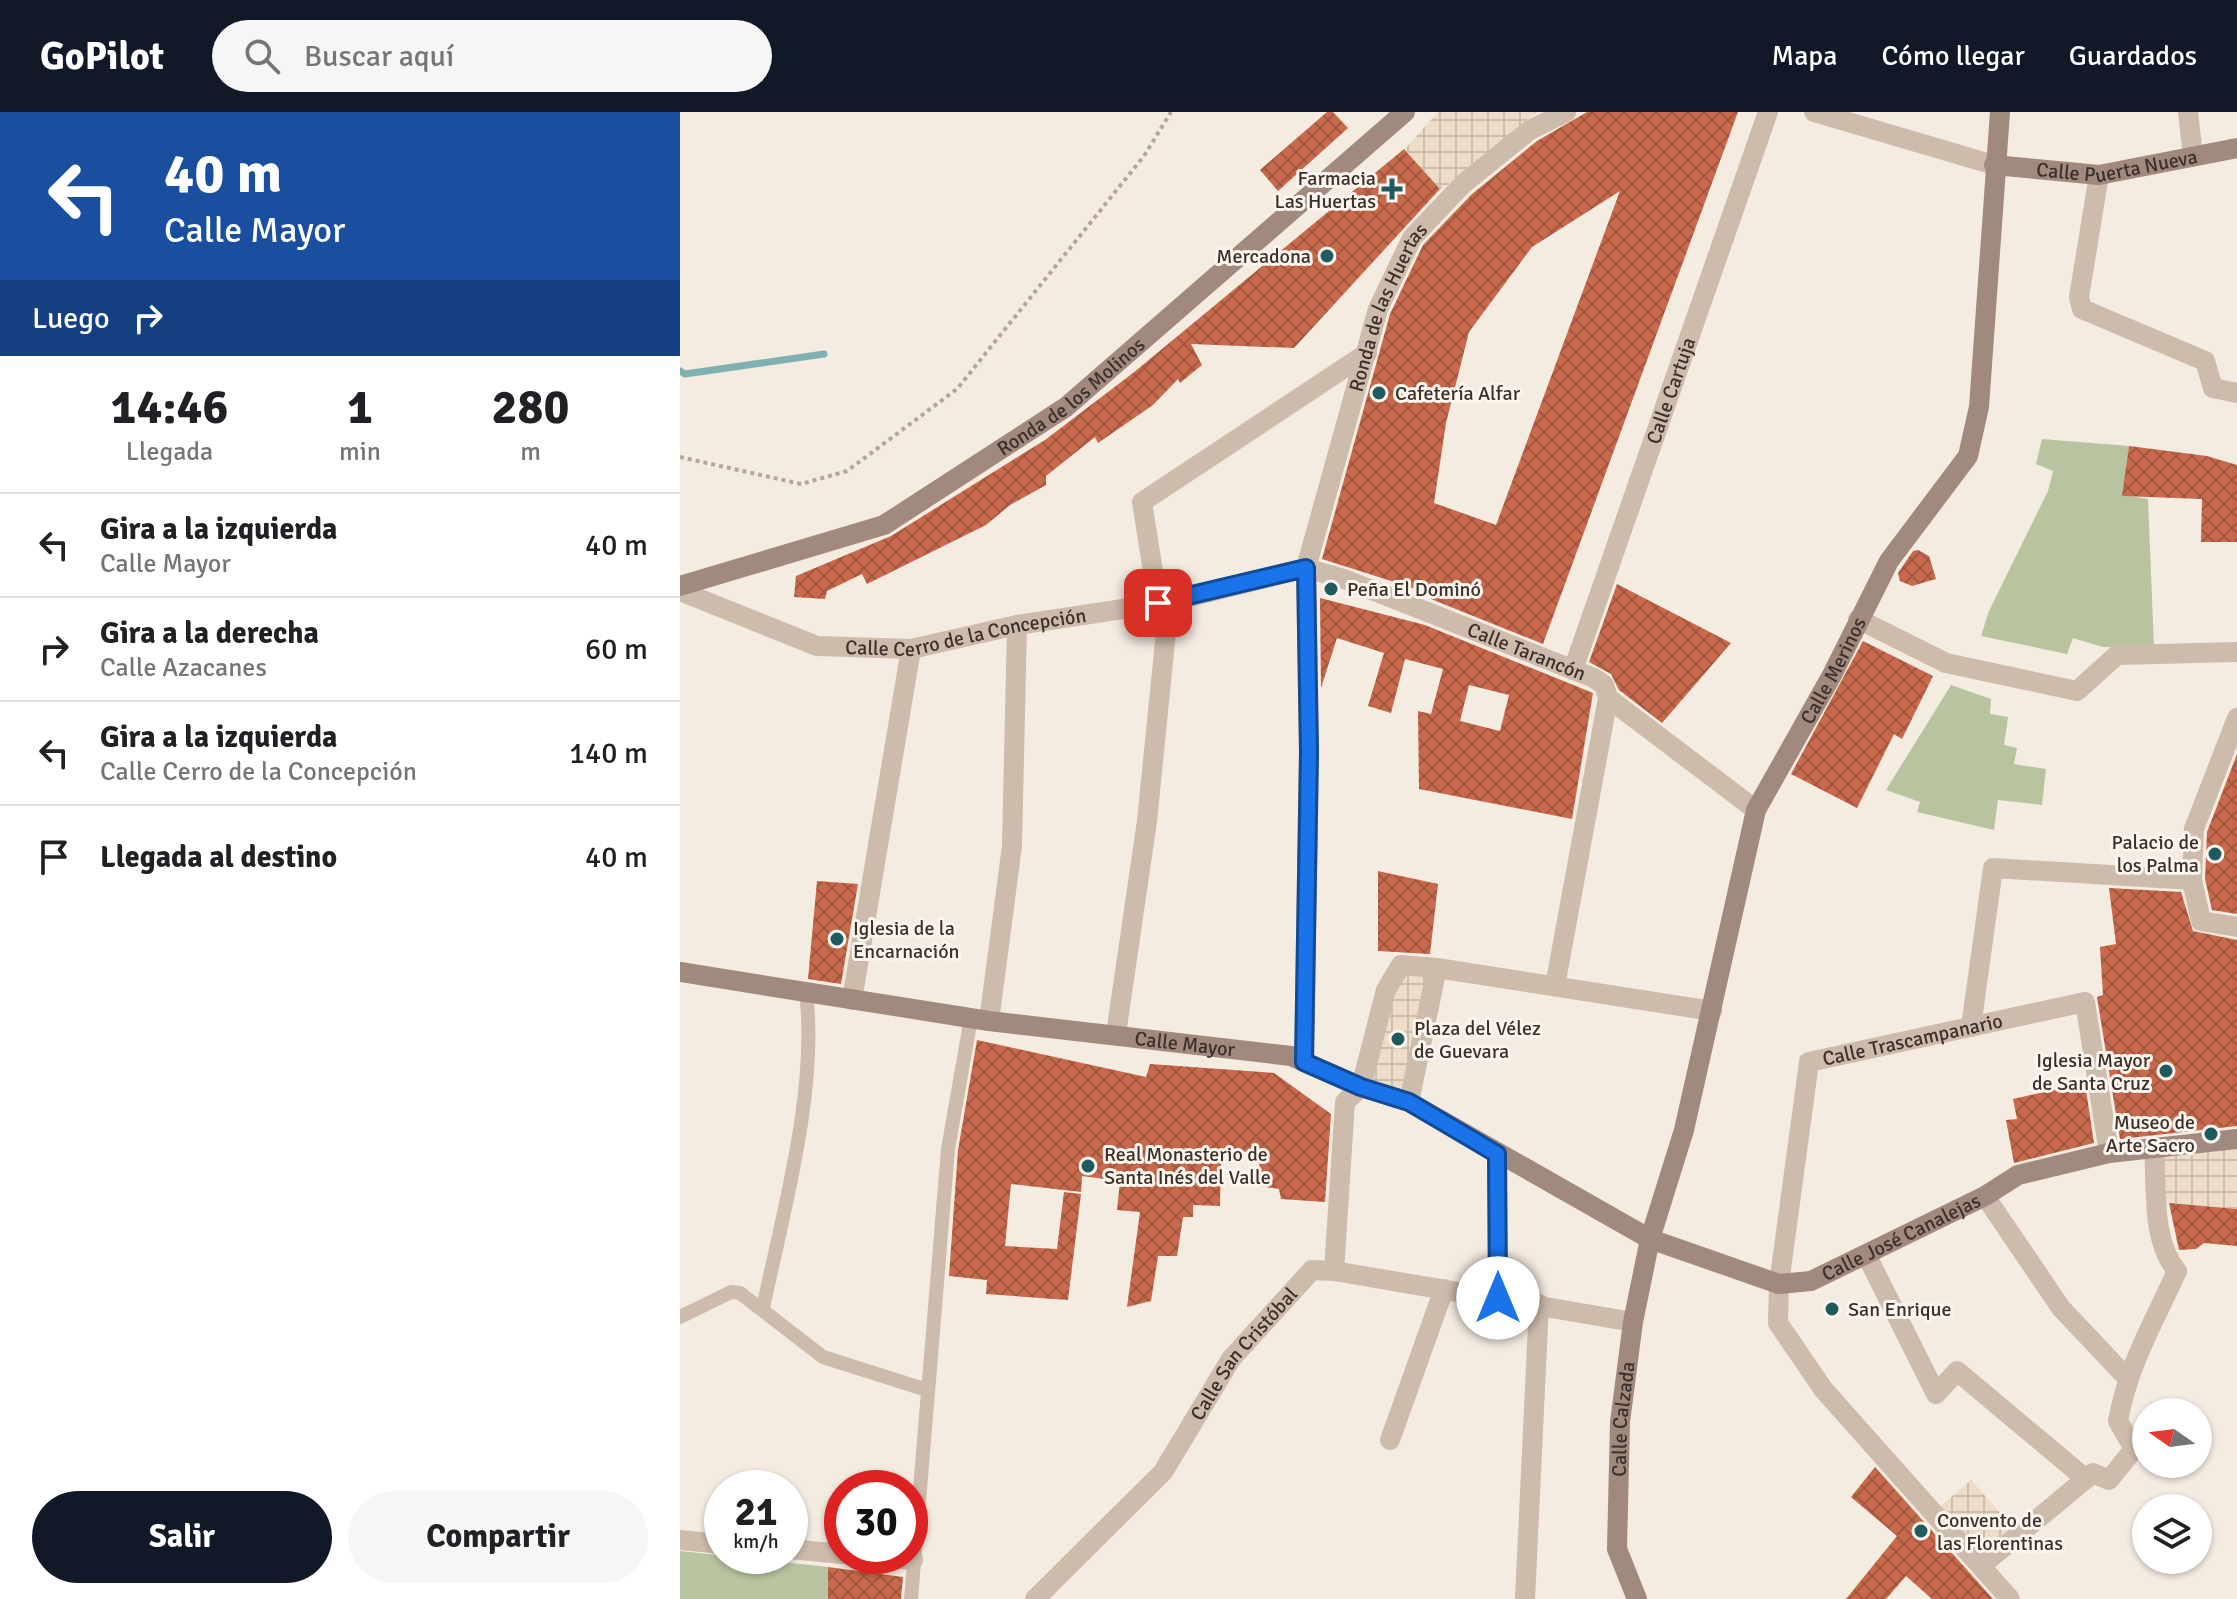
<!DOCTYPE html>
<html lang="es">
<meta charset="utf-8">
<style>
body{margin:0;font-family:Signika,sans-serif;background:#f6f6f6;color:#202124;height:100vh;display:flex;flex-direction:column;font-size:30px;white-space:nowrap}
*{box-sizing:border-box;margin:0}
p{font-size:26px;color:#757577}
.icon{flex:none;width:44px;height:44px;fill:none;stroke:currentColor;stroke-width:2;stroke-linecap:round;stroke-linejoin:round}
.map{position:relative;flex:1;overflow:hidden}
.drawer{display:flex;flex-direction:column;background:#fff;width:680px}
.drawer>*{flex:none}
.banner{background:#1a4fa0;color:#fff;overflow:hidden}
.needle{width:52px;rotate:284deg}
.fabs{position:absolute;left:1452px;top:1286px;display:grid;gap:16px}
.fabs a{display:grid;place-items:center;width:80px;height:80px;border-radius:50%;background:#fff;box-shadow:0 2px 6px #0004;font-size:40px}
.speed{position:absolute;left:24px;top:1358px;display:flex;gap:16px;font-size:40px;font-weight:700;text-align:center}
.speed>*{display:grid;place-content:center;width:104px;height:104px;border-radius:50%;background:#fff;box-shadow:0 2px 6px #0004;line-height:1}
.speed small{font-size:20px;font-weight:400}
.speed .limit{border:12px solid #d22;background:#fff;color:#111}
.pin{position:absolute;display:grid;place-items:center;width:68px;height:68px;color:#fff;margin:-34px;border-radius:16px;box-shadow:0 4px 12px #0006}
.me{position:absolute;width:88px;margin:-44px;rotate:0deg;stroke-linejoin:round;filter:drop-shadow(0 0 6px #0008)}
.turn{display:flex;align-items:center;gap:28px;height:168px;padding:0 32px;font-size:36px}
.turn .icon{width:104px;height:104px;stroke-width:2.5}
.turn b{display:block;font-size:56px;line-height:68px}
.then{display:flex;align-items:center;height:76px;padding:0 32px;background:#0003;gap:16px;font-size:30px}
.eta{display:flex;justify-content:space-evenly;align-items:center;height:136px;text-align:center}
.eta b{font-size:48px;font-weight:700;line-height:56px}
.cta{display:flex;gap:16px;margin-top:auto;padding:16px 32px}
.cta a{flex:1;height:92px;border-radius:48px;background:#111827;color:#fff;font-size:32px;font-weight:700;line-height:92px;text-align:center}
.cta a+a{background:#f6f6f6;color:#202124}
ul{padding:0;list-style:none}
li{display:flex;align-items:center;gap:24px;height:104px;padding:0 32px;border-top:2px solid #e0e0e0}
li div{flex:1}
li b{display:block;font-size:30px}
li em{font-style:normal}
header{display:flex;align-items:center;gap:48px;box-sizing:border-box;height:112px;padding:0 40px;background:#111827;color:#fff}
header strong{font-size:38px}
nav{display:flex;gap:44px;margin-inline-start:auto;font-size:28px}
.search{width:560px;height:72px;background:#f6f6f6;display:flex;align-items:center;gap:20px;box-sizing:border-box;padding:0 28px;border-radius:44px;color:#757577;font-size:30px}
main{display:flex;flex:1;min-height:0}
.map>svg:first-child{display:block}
.grass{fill:#b8c4a0}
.plaza{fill:url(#plaza-grid)}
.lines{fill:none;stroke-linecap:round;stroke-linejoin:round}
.stream{stroke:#7fb0b2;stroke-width:7}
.building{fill:url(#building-cross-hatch);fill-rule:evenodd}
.path{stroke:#b9a596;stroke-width:4;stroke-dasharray:4 4;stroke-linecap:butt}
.lane{stroke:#cdbbac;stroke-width:14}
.street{stroke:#cdbbac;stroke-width:20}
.secondary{stroke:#a18a7d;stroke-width:20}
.route-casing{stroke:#114b97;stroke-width:20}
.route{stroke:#1a73e8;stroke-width:14}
.poi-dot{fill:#1f5a5e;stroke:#fbf5ee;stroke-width:3}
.labels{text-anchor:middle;stroke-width:6;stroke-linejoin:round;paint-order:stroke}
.street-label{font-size:20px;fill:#3b302b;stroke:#fbf5ee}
.poi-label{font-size:20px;fill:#3b302b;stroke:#fbf5ee;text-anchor:start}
</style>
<header>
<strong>GoPilot</strong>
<div class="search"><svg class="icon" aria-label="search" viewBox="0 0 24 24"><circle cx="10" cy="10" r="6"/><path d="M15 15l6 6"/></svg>Buscar aquí</div>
<nav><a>Mapa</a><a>Cómo llegar</a><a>Guardados</a></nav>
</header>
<main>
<section class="drawer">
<div class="banner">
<div class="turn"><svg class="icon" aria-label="left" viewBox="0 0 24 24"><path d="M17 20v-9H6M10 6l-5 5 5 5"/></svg><div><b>40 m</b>Calle Mayor</div></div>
<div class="then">Luego<svg class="icon" aria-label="right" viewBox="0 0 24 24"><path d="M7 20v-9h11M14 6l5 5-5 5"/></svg></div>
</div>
<div class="eta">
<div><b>14:46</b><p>Llegada</p></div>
<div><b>1</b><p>min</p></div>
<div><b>280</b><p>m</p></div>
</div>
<ul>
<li><svg class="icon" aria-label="left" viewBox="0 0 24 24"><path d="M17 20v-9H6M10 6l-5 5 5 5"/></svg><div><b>Gira a la izquierda</b><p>Calle Mayor</p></div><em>40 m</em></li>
<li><svg class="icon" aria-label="right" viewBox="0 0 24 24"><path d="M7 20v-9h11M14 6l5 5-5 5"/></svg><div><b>Gira a la derecha</b><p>Calle Azacanes</p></div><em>60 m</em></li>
<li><svg class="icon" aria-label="left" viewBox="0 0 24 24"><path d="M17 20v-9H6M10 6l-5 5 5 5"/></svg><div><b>Gira a la izquierda</b><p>Calle Cerro de la Concepción</p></div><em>140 m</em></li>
<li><svg class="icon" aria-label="arrive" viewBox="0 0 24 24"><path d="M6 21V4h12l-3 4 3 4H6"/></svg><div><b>Llegada al destino</b></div><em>40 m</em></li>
</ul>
<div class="cta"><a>Salir</a><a>Compartir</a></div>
</section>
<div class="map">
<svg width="1557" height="1487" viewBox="0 0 1557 1487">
<defs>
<pattern id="plaza-grid" width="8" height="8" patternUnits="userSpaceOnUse" patternTransform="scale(2)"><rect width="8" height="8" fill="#ecdcc8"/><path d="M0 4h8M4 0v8" fill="none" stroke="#cbbdac"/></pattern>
<pattern id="building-cross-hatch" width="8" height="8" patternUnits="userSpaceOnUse" patternTransform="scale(2)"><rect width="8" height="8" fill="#c8694b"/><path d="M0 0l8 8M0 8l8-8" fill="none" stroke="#a4573f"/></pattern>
</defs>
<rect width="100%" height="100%" fill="#f4ebe1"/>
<path class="grass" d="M 1362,327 L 1449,334 L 1443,383 L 1468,387 L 1474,535 L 1423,535 L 1393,526 L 1387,542 L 1301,524 L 1309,499 L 1368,379 L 1373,359 L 1356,352 Z
M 1271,573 L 1311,587 L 1310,602 L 1328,605 L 1324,633 L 1337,636 L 1334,652 L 1366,657 L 1362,693 L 1318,688 L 1314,718 L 1237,700 L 1240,690 L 1206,678 Z
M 0,1439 L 148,1455 L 148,1487 L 0,1487 Z"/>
<path class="plaza" d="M 758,0 L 857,0 L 761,78 L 725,37 Z
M 721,853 L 757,856 L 729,990 L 681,975 Z
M 1557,1027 L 1557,1097 L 1478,1090 L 1474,1037 Z
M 1291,1368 L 1339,1422 L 1302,1453 L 1255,1399 Z"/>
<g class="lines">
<path class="stream" d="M 0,259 L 5,262 L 144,242"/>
</g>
<path class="building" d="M 647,0 L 653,0 L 668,16 L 598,79 L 580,58 Z
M 907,0 L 1058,0 L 863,532 L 751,487 L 752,482 L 642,447 L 710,202 L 743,133 L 792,82 L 857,29 ZM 940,79 L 816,413 L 754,391 L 766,311 L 789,220 L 852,135 Z
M 724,37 L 760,77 L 614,236 L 511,232 L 522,253 L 500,271 L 498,267 L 473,293 L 418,331 L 415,325 L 366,364 L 366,373 L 330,393 L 306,413 L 187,472 L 182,462 L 147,479 L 145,487 L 114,485 L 116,464 L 211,424 L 365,328 L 453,261 Z
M 1449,334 L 1527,344 L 1557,353 L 1557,430 L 1521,430 L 1522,387 L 1442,384 Z
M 1238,438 L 1249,444 L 1256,467 L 1232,474 L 1220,469 L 1218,461 L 1233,439 Z
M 937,472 L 1051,531 L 982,611 L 939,578 L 931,562 L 909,550 Z
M 640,486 L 745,513 L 913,581 L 892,707 L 739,677 L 738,599 L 751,602 L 763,557 L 725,547 L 711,601 L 688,594 L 704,541 L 657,526 L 641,576 ZM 789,573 L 829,583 L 820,619 L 780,609 Z
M 1183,529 L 1253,564 L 1222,627 L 1214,622 L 1177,696 L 1111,662 Z
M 1557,642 L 1557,802 L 1532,798 L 1525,767 L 1527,720 Z
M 698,759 L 758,772 L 750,842 L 698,839 Z
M 137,769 L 178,772 L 161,872 L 128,867 Z
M 1429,776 L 1501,780 L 1513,819 L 1557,828 L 1557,1014 L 1440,1027 L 1417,885 L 1423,883 L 1420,835 L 1436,832 Z
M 297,928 L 466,965 L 470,952 L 594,961 L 651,1002 L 645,1090 L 601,1087 L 599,1077 L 580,1074 L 579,1039 L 541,1041 L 540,1094 L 513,1093 L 513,1105 L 503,1105 L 497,1144 L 478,1144 L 471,1189 L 447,1195 L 460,1100 L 437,1098 L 440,1069 L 402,1064 L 401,1080 L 331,1072 L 325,1134 L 377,1137 L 384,1080 L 401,1082 L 388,1188 L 306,1182 L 307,1168 L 269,1164 L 278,1038 Z
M 1405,971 L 1414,1031 L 1334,1051 L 1326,1008 L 1337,1007 L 1333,987 Z
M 1489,1091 L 1557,1097 L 1557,1134 L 1524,1131 L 1516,1137 L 1499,1138 Z
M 1195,1355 L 1313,1487 L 1252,1487 L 1226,1464 L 1206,1487 L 1166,1487 L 1217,1424 L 1171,1385 Z
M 148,1455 L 223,1465 L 221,1487 L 148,1487 Z"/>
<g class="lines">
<path class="path" d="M 0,345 L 121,372 L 167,359 L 277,277 L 464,44 L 491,0"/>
<path class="lane" d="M 83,1196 C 103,1101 138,977 126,881
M 0,1205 L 51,1180 L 60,1181 L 143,1245 L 247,1278
M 231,1487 L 268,1037 L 291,906"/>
<g class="street">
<path d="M 1134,0 L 1314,53"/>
<path d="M 1508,0 L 1513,44"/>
<path d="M 1419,63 L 1399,185 L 1402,197 L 1525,249 L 1533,276 L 1557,281"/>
<path id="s1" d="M 626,456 L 664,467 L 914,566 L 924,573 L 928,586 L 1076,698"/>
<path id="s2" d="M 0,479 L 137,534 L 231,537 L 337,513 L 489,490 L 626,456"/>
<path d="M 478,491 L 462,390 L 687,241"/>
<path d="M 1178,507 L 1266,551 L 1397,579 L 1437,543 L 1557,540"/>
<path id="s3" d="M 893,558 L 1088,0"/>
<path d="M 1557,606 L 1514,717 L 1512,768 L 1521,809 L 1557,815"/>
<path d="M 757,856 L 1032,899"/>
<path d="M 875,874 L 928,586"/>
<path d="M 172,888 L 231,537"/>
<path d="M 309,909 L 332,734 L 337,513"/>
<path d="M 1291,915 L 1313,756 L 1512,768"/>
<path d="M 436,922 L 467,709 L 489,490"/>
<path id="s4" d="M 624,950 L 629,640 L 626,456 L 698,197 L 732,126 L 783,72 L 850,18 L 886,0"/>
<path d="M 817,1042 L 818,1186"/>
<path d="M 1305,1084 L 1381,1196 L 1448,1267"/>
<path d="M 1187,1144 L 1256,1282 L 1277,1259 L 1406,1367"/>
<path d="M 654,1159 L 953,1210"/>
<path d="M 710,1328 L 764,1177"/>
<path d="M 0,1428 L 42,1432"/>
<path d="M 110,1437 L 162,1442"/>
<path d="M 189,1444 L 233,1448"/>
<path d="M 1302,1453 L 1413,1361 L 1429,1368 L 1454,1337 L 1438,1309 C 1448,1253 1474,1210 1497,1159 C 1471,1129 1477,1075 1474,1037"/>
<path id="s5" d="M 355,1487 L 483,1360 L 551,1247 L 632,1158 L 654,1159 L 665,990 L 681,975 L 706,878 L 721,853 L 757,856 L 729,990"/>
<path d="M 845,1487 L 859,1192"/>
<path id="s6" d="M 1330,1487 L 1143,1277 L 1098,1211 L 1099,1172 L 1129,950 L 1405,890 L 1429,1041"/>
</g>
<g class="secondary">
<path id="s7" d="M 1314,53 L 1419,63 L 1557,36"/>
<path id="s8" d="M 0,474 L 204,413 L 386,295 L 725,0"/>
<path id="s9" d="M 0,860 L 309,909 L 611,944 L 681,975 L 729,990 L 970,1127 L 1099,1172 L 1131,1169 L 1305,1084 L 1338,1063 L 1429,1041 L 1557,1027"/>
<path id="s10" d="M 957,1487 L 937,1437 L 940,1310 L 953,1210 L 970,1127 L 1004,1018 L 1076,698 L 1152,563 L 1209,449 L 1288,344 L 1299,295 L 1320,0"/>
</g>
</g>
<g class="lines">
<defs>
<path id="route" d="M 478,491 L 626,456 L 629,640 L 624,950 L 681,975 L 729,990 L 817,1042 L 818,1186"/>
</defs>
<use href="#route" class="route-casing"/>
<use href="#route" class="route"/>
</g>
<g class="poi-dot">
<path d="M708 65h8v8h8v8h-8v8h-8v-8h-8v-8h8z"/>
<circle cx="647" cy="144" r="8"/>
<circle cx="699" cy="281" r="8"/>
<circle cx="651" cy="477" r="8"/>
<circle cx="1535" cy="742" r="8"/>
<circle cx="157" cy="827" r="8"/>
<circle cx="718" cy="927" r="8"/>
<circle cx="1486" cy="959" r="8"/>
<circle cx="1531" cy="1022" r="8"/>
<circle cx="408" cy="1054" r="8"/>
<circle cx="1152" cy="1197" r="8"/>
<circle cx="1241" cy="1419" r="8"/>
</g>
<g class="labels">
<g class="street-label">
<text dy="7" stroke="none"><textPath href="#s7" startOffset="124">Calle Puerta Nueva</textPath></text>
<text dy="7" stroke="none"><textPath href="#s4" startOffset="768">Ronda de las Huertas</textPath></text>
<text dy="7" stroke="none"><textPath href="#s3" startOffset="296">Calle Cartuja</textPath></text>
<text dy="7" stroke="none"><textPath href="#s8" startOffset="440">Ronda de los Molinos</textPath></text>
<text dy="7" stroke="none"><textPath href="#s2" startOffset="298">Calle Cerro de la Concepción</textPath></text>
<text dy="7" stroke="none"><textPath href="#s1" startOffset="236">Calle Tarancón</textPath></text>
<text dy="7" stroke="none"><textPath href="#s10" startOffset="968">Calle Merinos</textPath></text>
<text dy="7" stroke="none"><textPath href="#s6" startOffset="730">Calle Trascampanario</textPath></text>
<text dy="7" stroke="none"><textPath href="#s9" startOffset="510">Calle Mayor</textPath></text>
<text dy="7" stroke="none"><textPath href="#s9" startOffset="1290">Calle José Canalejas</textPath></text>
<text dy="7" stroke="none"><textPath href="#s5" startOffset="324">Calle San Cristóbal</textPath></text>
<text dy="7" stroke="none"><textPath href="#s10" startOffset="184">Calle Calzada</textPath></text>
</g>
<g class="poi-label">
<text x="696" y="73" text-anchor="end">Farmacia<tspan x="696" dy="23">Las Huertas</tspan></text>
<text x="631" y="151" text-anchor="end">Mercadona</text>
<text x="715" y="288">Cafetería Alfar</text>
<text x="667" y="484">Peña El Dominó</text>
<text x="1519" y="737" text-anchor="end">Palacio de<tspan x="1519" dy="23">los Palma</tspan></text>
<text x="173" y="823">Iglesia de la<tspan x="173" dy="23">Encarnación</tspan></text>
<text x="734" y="923">Plaza del Vélez<tspan x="734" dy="23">de Guevara</tspan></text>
<text x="1470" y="955" text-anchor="end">Iglesia Mayor<tspan x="1470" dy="23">de Santa Cruz</tspan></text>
<text x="1515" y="1017" text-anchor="end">Museo de<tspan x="1515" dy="23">Arte Sacro</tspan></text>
<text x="424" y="1049">Real Monasterio de<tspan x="424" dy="23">Santa Inés del Valle</tspan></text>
<text x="1168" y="1204">San Enrique</text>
<text x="1257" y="1415">Convento de<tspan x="1257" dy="23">las Florentinas</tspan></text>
</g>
</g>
</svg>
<div class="fabs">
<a><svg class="needle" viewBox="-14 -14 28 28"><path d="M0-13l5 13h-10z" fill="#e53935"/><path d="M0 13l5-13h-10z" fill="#757577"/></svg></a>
<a><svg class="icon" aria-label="layers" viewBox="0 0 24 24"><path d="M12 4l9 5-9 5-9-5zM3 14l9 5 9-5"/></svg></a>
</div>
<div class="speed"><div>21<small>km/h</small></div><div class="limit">30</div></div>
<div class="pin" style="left:478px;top:491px;background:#d93025"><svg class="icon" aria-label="arrive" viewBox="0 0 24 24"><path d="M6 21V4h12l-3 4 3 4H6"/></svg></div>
<svg class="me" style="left:818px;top:1186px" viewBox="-20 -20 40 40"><circle r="19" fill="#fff"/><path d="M0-13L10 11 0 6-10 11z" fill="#1a73e8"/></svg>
</div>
</main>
